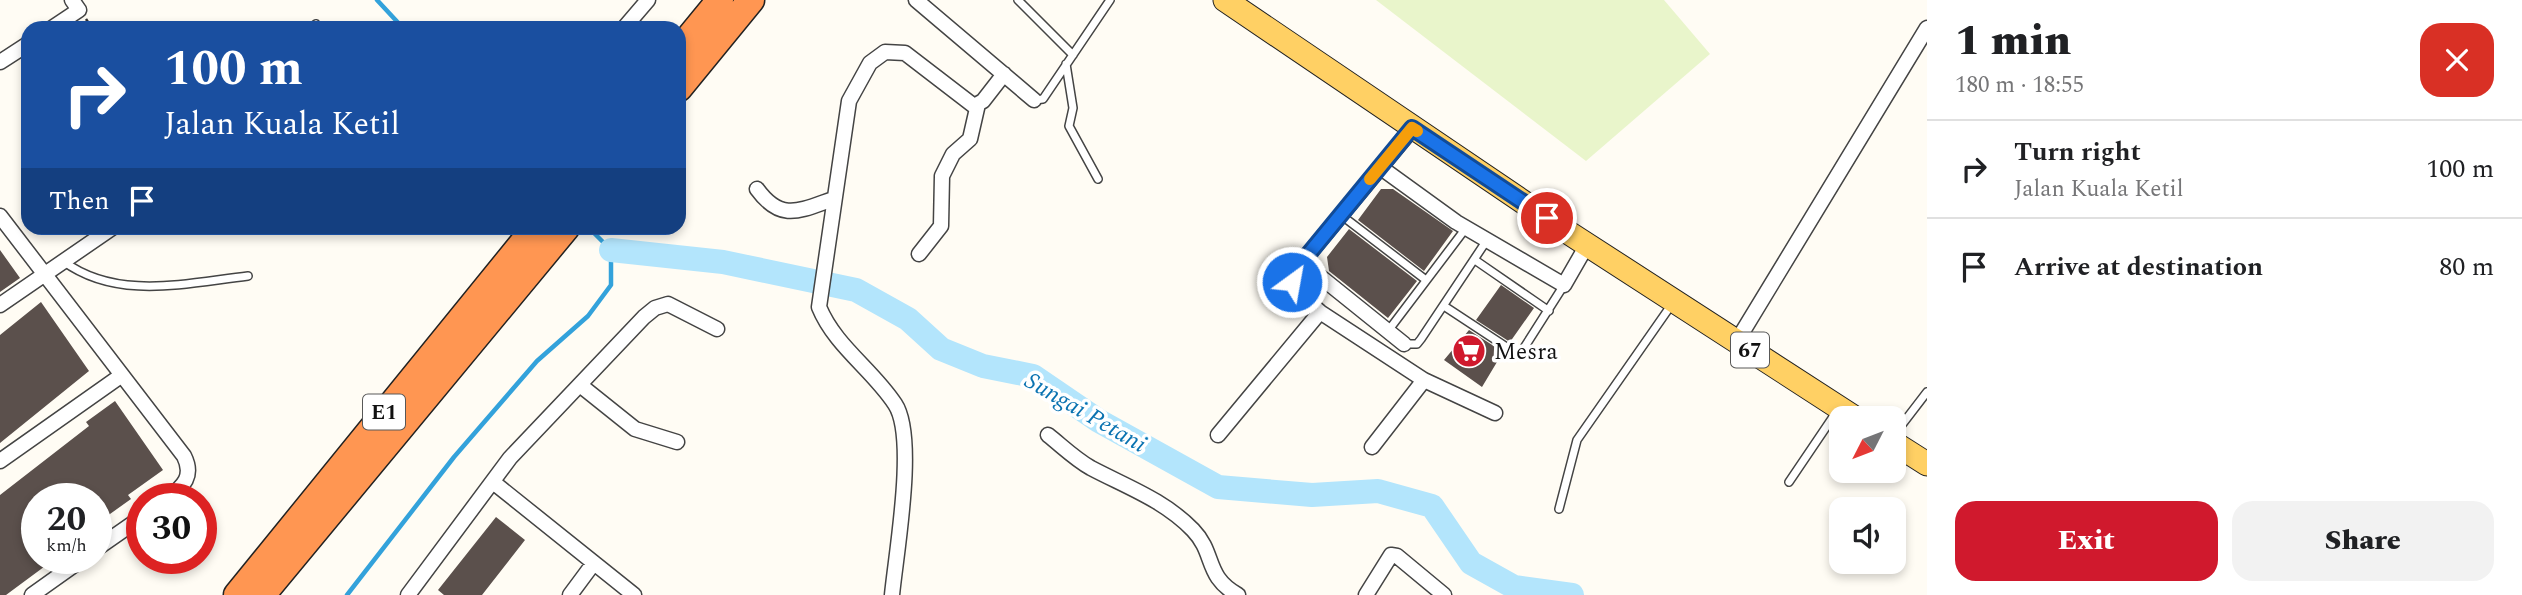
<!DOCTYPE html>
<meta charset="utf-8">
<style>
body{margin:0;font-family:Spectral,serif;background:#f2f2f2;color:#202124;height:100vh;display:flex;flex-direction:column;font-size:26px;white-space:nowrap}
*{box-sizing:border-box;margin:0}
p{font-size:23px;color:#757577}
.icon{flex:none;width:38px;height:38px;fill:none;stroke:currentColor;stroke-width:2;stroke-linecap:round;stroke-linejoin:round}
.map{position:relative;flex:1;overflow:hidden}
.drawer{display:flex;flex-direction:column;background:#fff;width:595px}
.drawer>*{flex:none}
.guide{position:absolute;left:21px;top:21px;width:665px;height:214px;border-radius:21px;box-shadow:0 4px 10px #0003;background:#1a4fa0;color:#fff;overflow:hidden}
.needle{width:46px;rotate:228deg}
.controls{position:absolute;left:1829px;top:406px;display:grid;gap:14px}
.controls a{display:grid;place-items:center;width:77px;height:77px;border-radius:14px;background:#fff;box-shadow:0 4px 10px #0003;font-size:35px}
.speed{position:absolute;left:21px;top:483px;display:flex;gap:14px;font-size:35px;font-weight:700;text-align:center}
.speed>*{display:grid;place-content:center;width:91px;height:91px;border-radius:50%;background:#fff;box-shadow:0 4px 10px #0003;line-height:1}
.speed small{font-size:18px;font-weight:400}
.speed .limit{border:10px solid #d22;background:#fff;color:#111}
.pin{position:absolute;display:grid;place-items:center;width:60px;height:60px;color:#fff;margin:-30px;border:4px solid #fff;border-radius:50%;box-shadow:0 2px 7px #0007}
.me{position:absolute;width:77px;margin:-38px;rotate:32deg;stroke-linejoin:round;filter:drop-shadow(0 0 5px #0008)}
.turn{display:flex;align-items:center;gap:24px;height:147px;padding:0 28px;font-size:32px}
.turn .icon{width:91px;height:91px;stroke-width:2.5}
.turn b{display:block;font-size:49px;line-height:60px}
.then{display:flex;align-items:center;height:66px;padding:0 28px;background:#0003;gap:14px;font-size:26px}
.round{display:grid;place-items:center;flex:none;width:74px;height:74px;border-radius:21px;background:#f2f2f2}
.head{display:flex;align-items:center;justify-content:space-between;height:119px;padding:0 28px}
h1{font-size:42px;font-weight:800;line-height:52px}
.button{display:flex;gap:14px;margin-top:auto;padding:14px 28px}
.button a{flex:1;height:80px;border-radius:21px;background:#d0192d;color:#fff;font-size:28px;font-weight:800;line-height:80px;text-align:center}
.button a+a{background:#f2f2f2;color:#202124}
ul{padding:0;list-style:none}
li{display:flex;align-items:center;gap:21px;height:98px;padding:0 28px;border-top:2px solid #e0e0e0}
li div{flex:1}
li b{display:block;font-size:26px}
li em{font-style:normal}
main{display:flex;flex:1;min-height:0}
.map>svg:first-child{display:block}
.pitch{fill:#e9f5cb}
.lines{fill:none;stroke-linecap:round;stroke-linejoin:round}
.stream{stroke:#33a2db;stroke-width:4.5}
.river{stroke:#b3e5fc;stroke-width:24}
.building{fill:#5b504c}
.service-casing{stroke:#444;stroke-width:10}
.minor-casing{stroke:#444;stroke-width:17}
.primary-casing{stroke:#222;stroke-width:25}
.motorway-casing{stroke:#222;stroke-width:29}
.path{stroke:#333;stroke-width:2.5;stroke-dasharray:7 3.5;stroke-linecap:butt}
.service{stroke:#fff;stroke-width:7}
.minor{stroke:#fff;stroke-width:14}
.primary{stroke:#ffd064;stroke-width:23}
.motorway{stroke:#ff9652;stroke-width:26}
.route-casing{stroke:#114b97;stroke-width:18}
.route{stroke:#1a73e8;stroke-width:12}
.slow{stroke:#f59e0b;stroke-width:12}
.labels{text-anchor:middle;stroke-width:7;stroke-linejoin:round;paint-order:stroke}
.shield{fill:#fff;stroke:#585858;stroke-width:2}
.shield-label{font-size:21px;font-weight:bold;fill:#111}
.poi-label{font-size:23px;fill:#111;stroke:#fff;text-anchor:start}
.water-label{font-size:24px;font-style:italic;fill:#0b73b1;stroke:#fff}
</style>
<main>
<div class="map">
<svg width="1927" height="595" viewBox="0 0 1927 595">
<rect width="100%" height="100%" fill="#fffcf4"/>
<path class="pitch" d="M 1376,0 L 1664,0 L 1710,54 L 1586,161 Z"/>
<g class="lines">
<path class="stream" d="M 377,0 L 403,28
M 347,595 L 454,457 L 537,361 L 588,316 L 611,285 L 611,250 L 589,228"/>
<path class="river" d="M 611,250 L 723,262 L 856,290 L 908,319 L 941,349 L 983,366 L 1033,376 L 1099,421 L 1218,487 L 1312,495 L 1378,491 L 1432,506 L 1471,563 L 1514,587 L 1572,595"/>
</g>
<path class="building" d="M 1381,189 L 1393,189 L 1453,231 L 1424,271 L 1358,220 Z
M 1349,229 L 1417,281 L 1388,318 L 1329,271 L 1327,257 Z
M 0,250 L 20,278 L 0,292 Z
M 1501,285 L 1534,308 L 1510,342 L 1476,320 Z
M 41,302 L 89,371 L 0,443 L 0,335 Z
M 1469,330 L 1503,352 L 1482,387 L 1444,360 Z
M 115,401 L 163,470 L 128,495 L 131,499 L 96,524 L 96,499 L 37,499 L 37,558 L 56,558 L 6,595 L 0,595 L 0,495 L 89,426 L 86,422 Z
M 496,517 L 525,540 L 482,595 L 444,595 L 438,590 Z"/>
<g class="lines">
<defs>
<path id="service" d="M 1018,0 L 1073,55
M 311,28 L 316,24
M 1066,64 L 1073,108 L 1069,126 L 1098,179
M 1034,100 L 1043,99 L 1110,0
M 1341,215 L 1426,280
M 1475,260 L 1549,311
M 63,261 C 117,301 186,283 248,276
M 1444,306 L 1517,354 L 1522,351 L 1564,285
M 1388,331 L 1466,228
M 1404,344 L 1417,344 L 1421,339 L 1487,240
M 1894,435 L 1927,392
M 1789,482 L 1837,411
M 1559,509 L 1577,440 L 1672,304"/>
<path id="minor" d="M 916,0 L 1034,100
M 52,28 L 79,10 L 72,0
M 624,28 L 648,0
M 0,62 L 28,44
M 1413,128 L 1293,273 L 1296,291 L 1320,312 L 1424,380 L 1495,413
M 1380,167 L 1456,222 L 1564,285 L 1587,245
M 757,189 C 781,222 799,211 833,199
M 0,216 L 184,456 C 194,476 184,486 167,499
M 919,254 L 941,226 L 942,176 L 953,154 L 970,139 L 978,104
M 1302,262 L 1404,344
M 0,305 L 112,228
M 1737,341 L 1927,28
M 580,385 L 635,429 L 677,442
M 1048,435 C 1062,446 1075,459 1091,468 C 1127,487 1164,500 1193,530 C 1216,554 1204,576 1238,595
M 1218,435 L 1320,312
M 1372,447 L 1424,380
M 0,461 L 122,375
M 493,482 L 634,595
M 96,549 L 142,517
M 32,595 L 84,558
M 408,595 L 510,458 L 644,317 L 655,308 L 668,304 L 717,329
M 570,595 L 593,564
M 892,595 C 896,553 917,437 895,404 C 872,369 835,346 819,307 L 849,101 L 870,63 L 885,52 L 905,53 L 974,106 L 983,101 L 1004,74
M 1366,595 L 1391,555 L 1397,556 L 1444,595"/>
<path id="primary" d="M 1225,0 L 1569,233 L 1855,418
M 1894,443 L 1927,464"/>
<path id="motorway" d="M 679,50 L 720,0
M 679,88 L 751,0
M 237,595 L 535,228
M 262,595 L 566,228"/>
</defs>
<use href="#service" class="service-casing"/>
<use href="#minor" class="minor-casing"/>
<use href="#primary" class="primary-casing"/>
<use href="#motorway" class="motorway-casing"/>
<path class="path" d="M 86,19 L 92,28"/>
<use href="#service" class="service"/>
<use href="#minor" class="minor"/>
<use href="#primary" class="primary"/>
<use href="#motorway" class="motorway"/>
</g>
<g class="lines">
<defs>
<path id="route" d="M 1292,282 L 1293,273 L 1412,128 L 1547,218"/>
</defs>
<use href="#route" class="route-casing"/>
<use href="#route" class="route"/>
<path class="slow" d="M 1370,179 L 1412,128 L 1417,131"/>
</g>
<defs>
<symbol id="supermarket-disc" viewBox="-11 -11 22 22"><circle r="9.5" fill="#d0192d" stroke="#fff"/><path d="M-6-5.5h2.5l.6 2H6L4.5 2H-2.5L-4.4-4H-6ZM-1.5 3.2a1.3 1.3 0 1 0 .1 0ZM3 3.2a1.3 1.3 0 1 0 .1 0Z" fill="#fff"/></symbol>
</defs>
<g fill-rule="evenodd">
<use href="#supermarket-disc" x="1450" y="332" width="38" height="38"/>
</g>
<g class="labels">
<g class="shield">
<rect x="1731" y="332.5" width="38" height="35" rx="5"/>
<rect x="363" y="394.5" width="42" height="35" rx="5"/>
</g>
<g class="shield-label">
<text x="1750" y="357">67</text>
<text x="384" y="419">E1</text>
</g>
<g class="poi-label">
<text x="1494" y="359">Mesra</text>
</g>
<g class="water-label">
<text transform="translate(1086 412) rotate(30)" y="8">Sungai Petani</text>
</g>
</g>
</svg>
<div class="controls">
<a><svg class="needle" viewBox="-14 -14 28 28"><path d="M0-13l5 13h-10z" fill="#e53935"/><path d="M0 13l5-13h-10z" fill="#757577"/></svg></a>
<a><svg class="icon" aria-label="sound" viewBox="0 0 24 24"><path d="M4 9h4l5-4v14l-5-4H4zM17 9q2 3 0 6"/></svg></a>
</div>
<div class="speed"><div>20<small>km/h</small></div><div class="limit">30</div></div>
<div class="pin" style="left:1547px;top:218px;background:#d93025"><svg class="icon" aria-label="arrive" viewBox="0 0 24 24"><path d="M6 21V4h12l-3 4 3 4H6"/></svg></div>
<svg class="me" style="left:1292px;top:282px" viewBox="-20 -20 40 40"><circle r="17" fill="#1a73e8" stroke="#fff" stroke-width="3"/><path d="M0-11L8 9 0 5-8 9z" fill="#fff"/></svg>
<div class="guide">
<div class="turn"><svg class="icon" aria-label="right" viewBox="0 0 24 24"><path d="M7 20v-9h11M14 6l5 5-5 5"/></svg><div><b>100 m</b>Jalan Kuala Ketil</div></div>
<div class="then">Then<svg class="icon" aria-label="arrive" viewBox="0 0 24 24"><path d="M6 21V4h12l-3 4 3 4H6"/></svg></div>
</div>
</div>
<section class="drawer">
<div class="head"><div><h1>1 min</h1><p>180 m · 18:55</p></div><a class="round" style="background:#d93025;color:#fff"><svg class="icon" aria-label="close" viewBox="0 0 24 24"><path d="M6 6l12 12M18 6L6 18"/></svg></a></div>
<ul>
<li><svg class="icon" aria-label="right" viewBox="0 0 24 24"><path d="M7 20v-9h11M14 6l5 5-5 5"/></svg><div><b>Turn right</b><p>Jalan Kuala Ketil</p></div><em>100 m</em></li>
<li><svg class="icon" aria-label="arrive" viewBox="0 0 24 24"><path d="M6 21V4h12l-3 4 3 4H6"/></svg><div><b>Arrive at destination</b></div><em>80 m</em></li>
</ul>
<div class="button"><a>Exit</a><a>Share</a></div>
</section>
</main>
